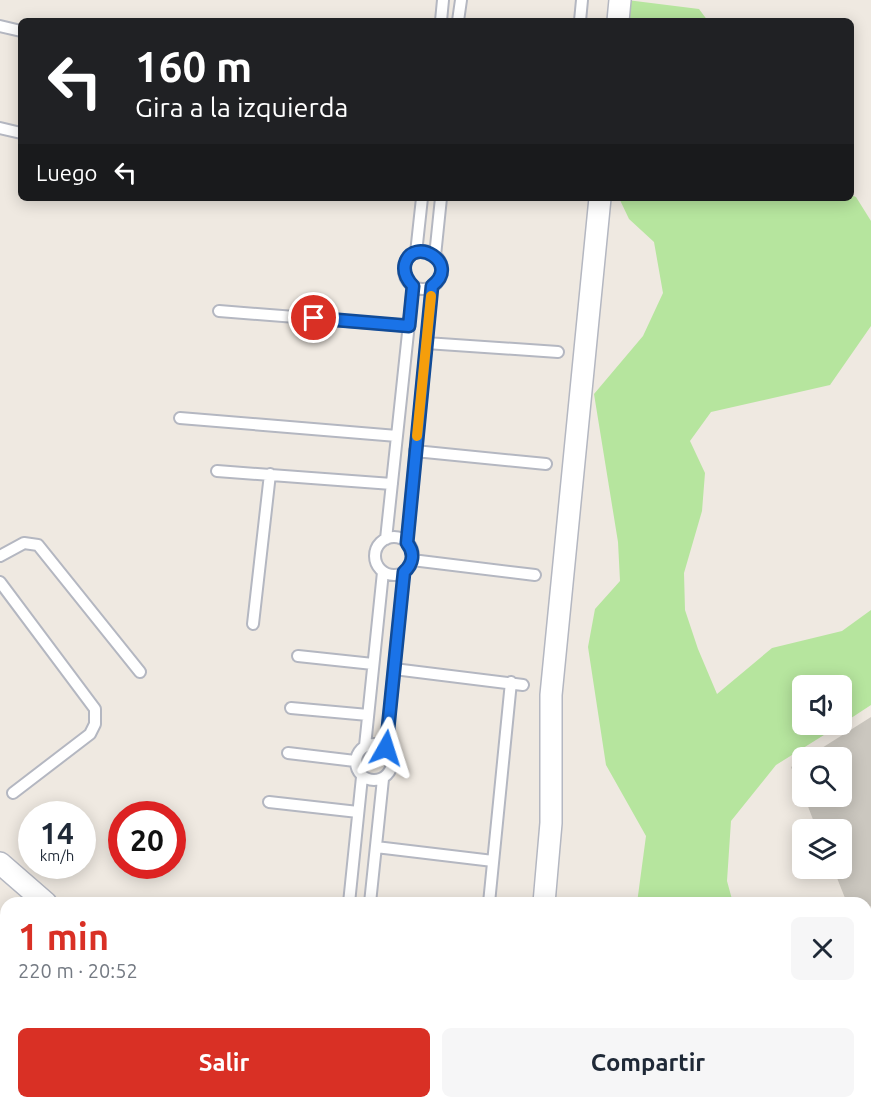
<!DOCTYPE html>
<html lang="es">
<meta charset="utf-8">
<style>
body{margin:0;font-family:Ubuntu,sans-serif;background:#f6f6f7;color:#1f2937;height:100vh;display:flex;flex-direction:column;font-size:22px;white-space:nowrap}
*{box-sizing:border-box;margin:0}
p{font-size:20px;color:#747a83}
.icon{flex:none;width:33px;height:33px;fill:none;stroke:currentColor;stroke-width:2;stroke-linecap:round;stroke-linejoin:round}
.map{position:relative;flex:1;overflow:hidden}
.sheet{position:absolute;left:0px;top:897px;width:872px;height:212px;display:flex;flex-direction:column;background:#fff;border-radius:18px 18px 0 0;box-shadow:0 3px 15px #0003}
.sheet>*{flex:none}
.top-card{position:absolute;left:18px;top:18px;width:836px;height:183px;border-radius:9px;box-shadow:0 3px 15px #0003;background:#202124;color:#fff;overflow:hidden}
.controls{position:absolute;left:792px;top:675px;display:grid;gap:12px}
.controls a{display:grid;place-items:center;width:60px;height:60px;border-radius:9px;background:#fff;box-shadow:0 3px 15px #0003;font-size:30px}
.speed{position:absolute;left:18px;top:801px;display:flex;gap:12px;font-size:30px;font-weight:700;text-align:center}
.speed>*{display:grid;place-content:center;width:78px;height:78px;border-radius:50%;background:#fff;box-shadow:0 3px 15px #0003;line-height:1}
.speed small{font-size:15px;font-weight:400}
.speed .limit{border:9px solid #d22;background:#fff;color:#111}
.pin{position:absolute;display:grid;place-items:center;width:51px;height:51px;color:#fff;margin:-26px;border:3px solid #fff;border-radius:50%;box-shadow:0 2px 6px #0007}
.me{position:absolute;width:66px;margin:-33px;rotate:6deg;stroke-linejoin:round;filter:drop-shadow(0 0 4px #0008)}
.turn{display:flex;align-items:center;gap:21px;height:126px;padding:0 18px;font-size:27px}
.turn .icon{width:78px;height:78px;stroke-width:2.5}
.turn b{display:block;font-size:42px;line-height:51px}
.then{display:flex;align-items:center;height:57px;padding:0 18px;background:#0003;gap:12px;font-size:22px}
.round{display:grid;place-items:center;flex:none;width:63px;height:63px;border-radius:9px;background:#f6f6f7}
.headline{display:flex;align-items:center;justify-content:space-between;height:102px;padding:0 18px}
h1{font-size:36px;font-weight:700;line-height:45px;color:#d93025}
.button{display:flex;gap:12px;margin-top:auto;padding:12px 18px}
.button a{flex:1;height:69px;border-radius:9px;background:#d93025;color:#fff;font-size:24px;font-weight:700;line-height:69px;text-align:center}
.button a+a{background:#f6f6f7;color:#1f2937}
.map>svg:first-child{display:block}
.green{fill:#b6e59e}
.building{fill:#cbc7bf}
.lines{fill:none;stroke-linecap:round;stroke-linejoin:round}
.lane-casing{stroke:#b4b7c1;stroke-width:14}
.street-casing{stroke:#b4b7c1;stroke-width:24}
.lane{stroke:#fff;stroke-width:10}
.street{stroke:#fff;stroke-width:21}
.route-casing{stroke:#114b97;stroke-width:15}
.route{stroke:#1a73e8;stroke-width:10}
.slow{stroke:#f59e0b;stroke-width:10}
</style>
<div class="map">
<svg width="871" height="1108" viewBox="0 0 871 1108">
<rect width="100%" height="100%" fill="#efe9e1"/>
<path class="green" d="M 627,0 L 699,9 L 708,21 L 626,21 Z
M 851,195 L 856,197 L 871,221 L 871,326 L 830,385 L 711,412 L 690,441 L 705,473 L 702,511 L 684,573 L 685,610 L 698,649 L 717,694 L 772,648 L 842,631 L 871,610 L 871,705 L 842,724 L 842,686 L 802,686 L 802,724 L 840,725 L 776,765 L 731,821 L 727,881 L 733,903 L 637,903 L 646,836 L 606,765 L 588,647 L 595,609 L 620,581 L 618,542 L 594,394 L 643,336 L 663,293 L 654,242 L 629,219 L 619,198 L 850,198 Z"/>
<path class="building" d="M 871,717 L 871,906 L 866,909 L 866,903 L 847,903 L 833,868 L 842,868 L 842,830 L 817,830 L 804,796 L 842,796 L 842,758 L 806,758 Z
M 802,760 L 802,794 L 791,767 Z
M 871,1067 L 871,1108 L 839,1108 L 836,1102 L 866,1102 L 866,1069 Z"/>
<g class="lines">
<defs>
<path id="lane" d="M 441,21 L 443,0
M 458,21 L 461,0
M 580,21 L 582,0
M 0,26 L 21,31
M 0,128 L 21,133
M404 270a19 19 0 1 1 38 0a19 19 0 1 1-38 0Z
M 416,253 L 422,198
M 435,256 L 441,198
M 219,311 L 409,326
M 426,343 L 558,352
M 180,418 L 397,436
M 415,451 L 546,464
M 217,471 L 392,484
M375 556a19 19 0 1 1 38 0a19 19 0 1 1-38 0Z
M 386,539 L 413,286
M 407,543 L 432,286
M 0,556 L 24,543 L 38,545 L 140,672
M 412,560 L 535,575
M 0,582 L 95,709 L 95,724 L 90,734 L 13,793
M 253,624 L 270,474
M 298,656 L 373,664
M 394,669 L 523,685
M 291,708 L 368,715
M356 762a18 18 0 1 1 36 0a18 18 0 1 1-36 0Z
M 365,746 L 383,572
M 386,748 L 404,572
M 288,753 L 355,761
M 269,802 L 358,812
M 376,847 L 493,861
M 349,903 L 362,777
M 370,903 L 383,779
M 489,903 L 511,682
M 704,1108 L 706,1102"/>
<path id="street" d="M 618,21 L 620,0
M 0,863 L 46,903
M 544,903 L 551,823 L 551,695 L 600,198
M 866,932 L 871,930
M 49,1108 L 51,1102"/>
</defs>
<use href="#lane" class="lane-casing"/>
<use href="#street" class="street-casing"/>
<use href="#lane" class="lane"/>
<use href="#street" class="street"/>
</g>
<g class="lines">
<defs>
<path id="route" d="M 314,318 L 409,326 L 413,286 C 407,280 403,273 405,264 C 413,235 462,263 432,286 L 407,543 C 415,553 413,564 404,572 L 386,748"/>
</defs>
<use href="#route" class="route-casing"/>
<use href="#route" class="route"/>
<path class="slow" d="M 417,436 L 431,296"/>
</g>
</svg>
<div class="controls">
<a><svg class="icon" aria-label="sound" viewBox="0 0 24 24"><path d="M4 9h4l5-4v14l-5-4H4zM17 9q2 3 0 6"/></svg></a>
<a><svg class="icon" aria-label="search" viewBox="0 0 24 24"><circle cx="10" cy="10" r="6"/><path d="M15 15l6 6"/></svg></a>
<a><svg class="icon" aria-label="layers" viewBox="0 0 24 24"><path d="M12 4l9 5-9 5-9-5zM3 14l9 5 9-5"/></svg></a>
</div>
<div class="speed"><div>14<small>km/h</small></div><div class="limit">20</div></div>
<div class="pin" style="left:314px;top:318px;background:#d93025"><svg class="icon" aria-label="arrive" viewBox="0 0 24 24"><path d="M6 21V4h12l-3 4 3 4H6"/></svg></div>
<svg class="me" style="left:386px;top:748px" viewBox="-20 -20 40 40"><path d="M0-17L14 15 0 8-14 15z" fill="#1a73e8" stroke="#fff" stroke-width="4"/></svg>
<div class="top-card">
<div class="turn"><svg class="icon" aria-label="left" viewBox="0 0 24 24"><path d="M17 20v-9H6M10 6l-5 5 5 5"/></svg><div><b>160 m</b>Gira a la izquierda</div></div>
<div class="then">Luego<svg class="icon" aria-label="left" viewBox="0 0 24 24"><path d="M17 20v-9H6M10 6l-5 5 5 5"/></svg></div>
</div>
<section class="sheet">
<div class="headline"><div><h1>1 min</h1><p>220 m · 20:52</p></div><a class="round"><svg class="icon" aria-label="close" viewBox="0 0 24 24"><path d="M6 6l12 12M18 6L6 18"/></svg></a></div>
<div class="button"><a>Salir</a><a>Compartir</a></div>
</section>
</div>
